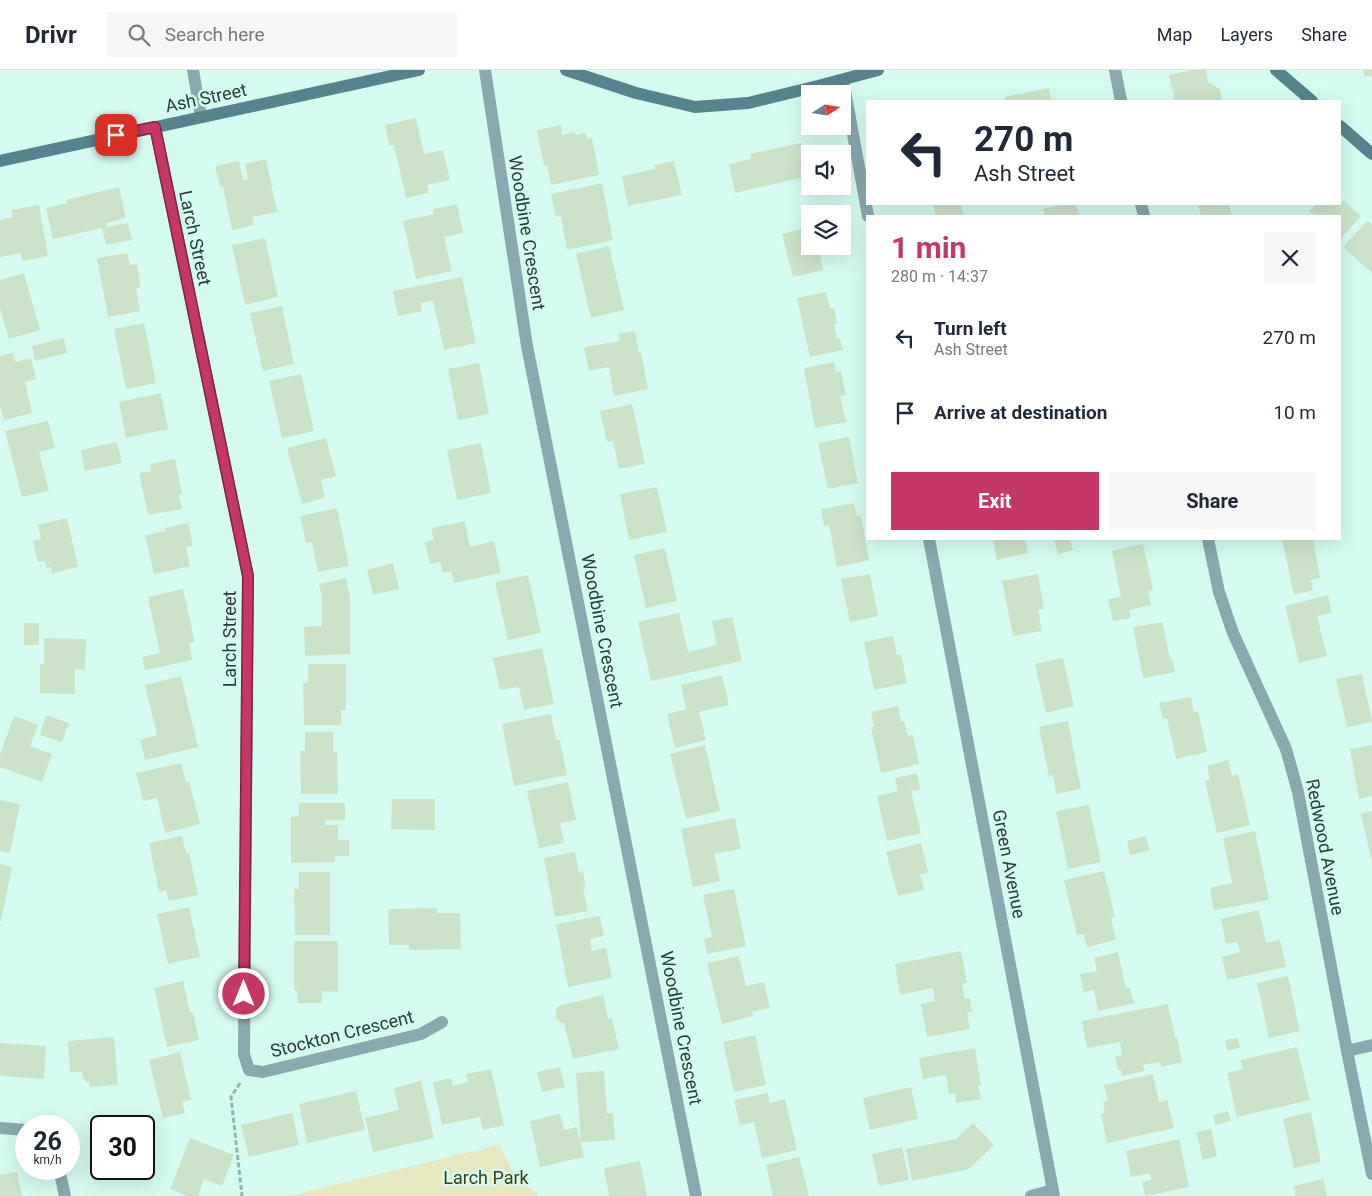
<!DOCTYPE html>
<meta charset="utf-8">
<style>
body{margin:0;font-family:Roboto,sans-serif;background:#f6f6f7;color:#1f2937;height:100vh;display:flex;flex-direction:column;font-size:19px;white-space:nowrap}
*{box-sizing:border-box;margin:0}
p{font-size:16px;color:#747a83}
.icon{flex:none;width:28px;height:28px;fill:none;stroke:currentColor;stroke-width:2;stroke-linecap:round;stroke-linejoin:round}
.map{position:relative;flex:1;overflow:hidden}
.panel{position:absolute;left:866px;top:145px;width:475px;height:325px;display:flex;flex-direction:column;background:#fff;border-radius:0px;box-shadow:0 5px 20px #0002}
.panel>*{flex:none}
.guide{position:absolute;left:866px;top:30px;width:475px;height:105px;border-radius:0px;box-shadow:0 5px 20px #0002;background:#fff;color:#1f2937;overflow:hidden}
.needle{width:32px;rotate:78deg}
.buttons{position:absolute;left:801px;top:15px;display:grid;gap:10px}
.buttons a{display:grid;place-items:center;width:50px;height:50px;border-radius:0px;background:#fff;box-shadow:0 5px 20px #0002;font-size:25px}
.speed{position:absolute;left:15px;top:1045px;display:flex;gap:10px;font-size:25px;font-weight:700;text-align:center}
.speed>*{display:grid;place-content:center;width:65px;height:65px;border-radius:50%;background:#fff;box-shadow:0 5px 20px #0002;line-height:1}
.speed small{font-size:12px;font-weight:400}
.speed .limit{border:2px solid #111;border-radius:8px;background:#fff;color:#111}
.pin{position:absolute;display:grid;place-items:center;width:42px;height:42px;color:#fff;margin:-21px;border-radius:10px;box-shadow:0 2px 8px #0006}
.me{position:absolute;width:55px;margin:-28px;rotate:0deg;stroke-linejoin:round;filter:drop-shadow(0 0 4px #0008)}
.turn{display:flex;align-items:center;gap:18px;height:105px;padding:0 25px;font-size:22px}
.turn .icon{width:65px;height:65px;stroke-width:2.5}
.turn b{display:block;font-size:35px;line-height:42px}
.round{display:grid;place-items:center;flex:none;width:52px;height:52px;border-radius:0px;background:#f6f6f7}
.overview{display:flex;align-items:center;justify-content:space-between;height:85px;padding:0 25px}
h1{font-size:30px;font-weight:700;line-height:38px;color:#c53865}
.action{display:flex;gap:10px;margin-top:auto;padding:10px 25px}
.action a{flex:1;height:58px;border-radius:0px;background:#c53865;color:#fff;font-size:20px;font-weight:700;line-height:58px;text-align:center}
.action a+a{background:#f6f6f7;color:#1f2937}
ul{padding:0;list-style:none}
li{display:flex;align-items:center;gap:15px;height:75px;padding:0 25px}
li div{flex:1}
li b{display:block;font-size:19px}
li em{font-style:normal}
header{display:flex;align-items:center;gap:30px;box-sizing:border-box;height:70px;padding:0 25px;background:#fff;border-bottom:1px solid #e0e1e3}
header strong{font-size:24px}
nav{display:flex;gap:28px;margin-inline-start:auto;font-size:18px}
.search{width:350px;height:45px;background:#f6f6f7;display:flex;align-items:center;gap:12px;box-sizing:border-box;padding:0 18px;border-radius:0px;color:#747a83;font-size:19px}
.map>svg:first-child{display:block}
.green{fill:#e7e7c0}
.building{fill:#cce3c9}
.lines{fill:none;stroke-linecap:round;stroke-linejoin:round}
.path{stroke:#95b3ab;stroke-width:3;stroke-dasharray:5 2.5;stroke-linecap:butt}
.street{stroke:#8aa8ad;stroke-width:12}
.secondary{stroke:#57848c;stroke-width:12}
.route-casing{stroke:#802442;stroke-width:12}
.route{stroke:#c53865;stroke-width:9}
.labels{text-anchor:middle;stroke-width:5;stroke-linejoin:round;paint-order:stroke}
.street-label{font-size:18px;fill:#2d3c37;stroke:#d5fbf1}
.park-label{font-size:18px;fill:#3e3d11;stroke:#d5fbf1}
</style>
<header>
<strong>Drivr</strong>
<div class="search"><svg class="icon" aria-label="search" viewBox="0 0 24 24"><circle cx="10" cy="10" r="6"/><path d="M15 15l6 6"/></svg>Search here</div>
<nav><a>Map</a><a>Layers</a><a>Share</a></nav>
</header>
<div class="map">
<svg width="1372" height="1126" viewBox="0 0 1372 1126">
<rect width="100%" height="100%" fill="#d5fbf1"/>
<path class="green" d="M 499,1075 L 516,1108 L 540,1126 L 288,1126 Z"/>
<path class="building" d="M 1192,0 L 1206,0 L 1208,12 L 1220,19 L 1222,31 L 1175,31 L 1169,5 Z
M 1363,0 L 1372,0 L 1372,6 L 1365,7 Z
M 1049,18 L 1051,31 L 1006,31 L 1005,27 Z
M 416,48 L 424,84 L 443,80 L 450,110 L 427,115 L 429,123 L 406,128 L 394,75 L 389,76 L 385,55 Z
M 561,55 L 562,65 L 575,62 L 575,65 L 586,63 L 587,69 L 592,68 L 599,105 L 551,115 L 547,95 L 544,96 L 537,60 Z
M 801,73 L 809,106 L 735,123 L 729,94 L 751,89 L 750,84 Z
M 266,89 L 277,142 L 252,147 L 254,155 L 232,160 L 223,117 L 220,117 L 215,96 L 239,91 L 243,110 L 248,109 L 245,94 Z
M 674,91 L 682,125 L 628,136 L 622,106 L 655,99 L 654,95 Z
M 602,113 L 613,170 L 567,180 L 561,146 L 556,147 L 551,124 Z
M 119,117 L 126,148 L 106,153 L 107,157 L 128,153 L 132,170 L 106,175 L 102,158 L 53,169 L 46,138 L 67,133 L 66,130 Z
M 1343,130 L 1361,146 L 1340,170 L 1340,146 L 1316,146 L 1309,141 L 1316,134 L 1340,134 Z
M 457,134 L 463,163 L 444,167 L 452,201 L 416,209 L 403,151 L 434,144 L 433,139 Z
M 933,134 L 961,134 L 964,146 L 936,146 Z
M 1067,134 L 1076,134 L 1079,146 L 1045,146 L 1043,139 Z
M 1198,134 L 1229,134 L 1232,146 L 1201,146 Z
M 39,135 L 48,186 L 22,191 L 21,183 L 0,187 L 0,150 L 13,147 L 11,140 Z
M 1367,151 L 1372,155 L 1372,203 L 1343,177 Z
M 810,157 L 810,176 L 818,176 L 823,200 L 793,207 L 782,164 Z
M 265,168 L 278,227 L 245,235 L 232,175 Z
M 609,176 L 624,240 L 591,248 L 576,184 Z
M 127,183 L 130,195 L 137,194 L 141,217 L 136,218 L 140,241 L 108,247 L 97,188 Z
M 24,203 L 40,260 L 9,269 L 0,238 L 0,210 Z
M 462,207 L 476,273 L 444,280 L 433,230 L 421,233 L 422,241 L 398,246 L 393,221 Z
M 826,222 L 830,239 L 834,238 L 837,254 L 834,254 L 837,269 L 840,269 L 843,280 L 810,287 L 797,228 Z
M 282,236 L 294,294 L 263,301 L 250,243 Z
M 144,253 L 156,313 L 126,319 L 114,259 Z
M 635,261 L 639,283 L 641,282 L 648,319 L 614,326 L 609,297 L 589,301 L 584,277 L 620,271 L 618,264 Z
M 64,268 L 67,283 L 35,291 L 32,276 Z
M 13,283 L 15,292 L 31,288 L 36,309 L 25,312 L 32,343 L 4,350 L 0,335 L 0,286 Z
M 834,292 L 836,302 L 841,301 L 846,325 L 840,326 L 846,352 L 815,358 L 804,298 Z
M 479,293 L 489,344 L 458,350 L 448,299 Z
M 301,304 L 314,361 L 282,368 L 269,311 Z
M 161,323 L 168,359 L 126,368 L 119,332 Z
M 632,334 L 645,394 L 619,399 L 613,371 L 607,372 L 600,341 Z
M 48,351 L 55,378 L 39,382 L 49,421 L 22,427 L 5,361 Z
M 849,367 L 858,413 L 828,419 L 818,373 Z
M 326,368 L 336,406 L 321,410 L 325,428 L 302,434 L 287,378 Z
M 117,372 L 122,393 L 85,401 L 81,380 Z
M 481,373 L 491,423 L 457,430 L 447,380 Z
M 175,389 L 182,424 L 179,425 L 182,439 L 148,445 L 139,403 L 151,401 L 150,394 Z
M 657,417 L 667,462 L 629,470 L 620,424 Z
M 854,433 L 857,446 L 861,445 L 869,490 L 837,497 L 829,455 L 824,456 L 821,439 Z
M 337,438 L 349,496 L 318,502 L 312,472 L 306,473 L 300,446 Z
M 67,448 L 78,497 L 52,503 L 51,497 L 47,498 L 45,491 L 38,492 L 33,471 L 41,469 L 38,455 Z
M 465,451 L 470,477 L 494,471 L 501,503 L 454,513 L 451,501 L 443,503 L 440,492 L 430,494 L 425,472 L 434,470 L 431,458 Z
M 188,453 L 193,476 L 186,477 L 190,496 L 154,504 L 145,465 L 166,461 L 165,458 Z
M 993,469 L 1025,469 L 1028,483 L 997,490 Z
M 1054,469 L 1070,469 L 1073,480 L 1058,484 Z
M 1282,469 L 1313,469 L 1320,508 L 1311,510 L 1313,520 L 1294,525 Z
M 1143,474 L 1153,520 L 1148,521 L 1151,535 L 1129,540 L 1131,548 L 1113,551 L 1108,529 L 1121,527 L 1112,481 Z
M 665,478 L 677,531 L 646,538 L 634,485 Z
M 393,493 L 399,519 L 373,525 L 367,500 Z
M 870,504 L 878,546 L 850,552 L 841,509 Z
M 1038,504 L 1044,539 L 1038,540 L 1042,561 L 1013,566 L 1002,511 Z
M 528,505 L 541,563 L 508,570 L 495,512 Z
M 346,508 L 350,526 L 350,584 L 305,586 L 304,557 L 322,556 L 322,527 L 319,514 Z
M 183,519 L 195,572 L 189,573 L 192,590 L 145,600 L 142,587 L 160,583 L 148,527 Z
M 1328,525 L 1332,543 L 1317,546 L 1327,586 L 1299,593 L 1285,536 Z
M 679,543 L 688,582 L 717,575 L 712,551 L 732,547 L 742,591 L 651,611 L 638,552 Z
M 1162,552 L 1170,588 L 1172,588 L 1175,602 L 1143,608 L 1133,557 Z
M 24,553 L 39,553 L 39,575 L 24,575 Z
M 893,566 L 897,585 L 901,584 L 907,613 L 874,620 L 864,572 Z
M 44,568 L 86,569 L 85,600 L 75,599 L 75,624 L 40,623 L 40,594 L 44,594 Z
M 542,578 L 554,634 L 524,640 L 519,617 L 500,620 L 493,588 Z
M 1063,588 L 1074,636 L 1046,643 L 1035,594 Z
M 308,594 L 346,594 L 346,640 L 341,640 L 341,655 L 304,655 L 303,613 L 308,613 Z
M 1362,604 L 1372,652 L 1347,657 L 1336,609 Z
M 722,605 L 729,635 L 699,642 L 706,670 L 675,678 L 667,644 L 686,639 L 681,615 Z
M 181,606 L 198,677 L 145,690 L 140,670 L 157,665 L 145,615 Z
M 1191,627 L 1194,642 L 1198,641 L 1207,682 L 1176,689 L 1167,648 L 1163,649 L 1159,633 Z
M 898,636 L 901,652 L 904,651 L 908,666 L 913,665 L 919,694 L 881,703 L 871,658 L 874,656 L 871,642 Z
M 551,644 L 556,670 L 560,670 L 567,705 L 514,716 L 502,654 Z
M 46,645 L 69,653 L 62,672 L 40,665 Z
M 14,646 L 38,655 L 30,676 L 52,684 L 42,712 L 0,697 L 0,685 Z
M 1068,651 L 1081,719 L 1056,724 L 1053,704 L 1049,707 L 1039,657 Z
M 305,662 L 333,662 L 333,682 L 337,682 L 338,724 L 301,724 L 300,681 L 305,681 Z
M 705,675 L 720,741 L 686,749 L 670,684 Z
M 1372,675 L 1372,726 L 1359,729 L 1350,679 Z
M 1228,690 L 1232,706 L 1238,704 L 1250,755 L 1217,763 L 1205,711 L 1210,710 L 1207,696 Z
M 181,693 L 186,712 L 189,711 L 200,754 L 165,763 L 157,728 L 143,731 L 136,703 Z
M 917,703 L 920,719 L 911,721 L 921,763 L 887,771 L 877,726 L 898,721 L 895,708 Z
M 568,712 L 576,750 L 560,753 L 564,773 L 539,778 L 527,721 Z
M 392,729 L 435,729 L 435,760 L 391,759 Z
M 0,730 L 20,734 L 10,783 L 0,781 Z
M 299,733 L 345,733 L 345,750 L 325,750 L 325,755 L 338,755 L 338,770 L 349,770 L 349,786 L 335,786 L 335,792 L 291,793 L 291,747 L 299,746 Z
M 1089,735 L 1101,792 L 1068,799 L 1056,741 Z
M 1372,741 L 1372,788 L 1371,788 L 1361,744 Z
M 735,748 L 741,779 L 714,784 L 720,811 L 693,817 L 681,759 Z
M 1255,761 L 1269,830 L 1214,840 L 1210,818 L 1232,813 L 1223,768 Z
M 182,766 L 186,783 L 189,783 L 198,825 L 169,831 L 166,820 L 159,822 L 149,773 Z
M 1146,766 L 1150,780 L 1130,785 L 1127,771 Z
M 921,773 L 928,802 L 920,805 L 924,820 L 898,826 L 886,782 Z
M 575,782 L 579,803 L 583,802 L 586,817 L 583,817 L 588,841 L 555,847 L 544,788 Z
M 0,794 L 12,797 L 1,851 L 0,851 Z
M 1104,801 L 1115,847 L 1111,848 L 1116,870 L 1087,877 L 1084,864 L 1077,865 L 1064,810 Z
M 299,802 L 330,802 L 330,865 L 295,865 L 294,819 L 299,819 Z
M 734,819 L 746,876 L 707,884 L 704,869 L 712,867 L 703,825 Z
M 189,837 L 200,887 L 168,894 L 157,844 Z
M 437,838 L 437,843 L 460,843 L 461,879 L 409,880 L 409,875 L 389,875 L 388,839 Z
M 1259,840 L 1266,873 L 1280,870 L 1286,897 L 1227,910 L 1222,887 L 1240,882 L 1237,872 L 1226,874 L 1221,849 Z
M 600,846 L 604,866 L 590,869 L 592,881 L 606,878 L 612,908 L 568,917 L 556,854 Z
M 294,871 L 338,871 L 338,922 L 322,921 L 322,933 L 298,933 L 297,921 L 294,920 Z
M 961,881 L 967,913 L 962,914 L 965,929 L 970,928 L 972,942 L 967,943 L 970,959 L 927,967 L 921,934 L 935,931 L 933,918 L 900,925 L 895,894 Z
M 1118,882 L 1126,918 L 1130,917 L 1134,933 L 1098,941 L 1094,920 L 1084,922 L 1080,904 L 1097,901 L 1094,888 Z
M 739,886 L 746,916 L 764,912 L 770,938 L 752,942 L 753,946 L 722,954 L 707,893 Z
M 1288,906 L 1300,961 L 1269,968 L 1257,913 Z
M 183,911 L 190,943 L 193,942 L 199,970 L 167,977 L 154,918 Z
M 603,925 L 608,949 L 612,948 L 619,979 L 573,989 L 564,953 L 561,953 L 557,949 L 555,940 L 559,936 Z
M 1168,934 L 1175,968 L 1177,967 L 1182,992 L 1161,997 L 1160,992 L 1143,995 L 1144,1001 L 1122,1006 L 1121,1000 L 1118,1000 L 1115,987 L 1122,985 L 1120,972 L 1087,978 L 1082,951 Z
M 755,965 L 766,1015 L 734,1022 L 723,972 Z
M 114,967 L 118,1015 L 90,1017 L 89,1012 L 87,1013 L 83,1008 L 82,1002 L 70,1002 L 68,971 Z
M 1238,968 L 1240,978 L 1227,981 L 1225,970 Z
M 0,973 L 46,976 L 44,1009 L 0,1006 Z
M 1297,977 L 1310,1030 L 1237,1047 L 1227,1003 L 1243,999 L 1241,990 Z
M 975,978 L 981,1016 L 978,1016 L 981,1029 L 956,1033 L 955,1023 L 949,1024 L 946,1005 L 923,1009 L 919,988 Z
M 180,982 L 191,1030 L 182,1032 L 185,1043 L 163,1048 L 149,990 Z
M 560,997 L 565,1017 L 542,1022 L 537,1002 Z
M 491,999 L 504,1055 L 483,1060 L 480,1047 L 442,1055 L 433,1012 L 451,1008 L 453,1016 L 468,1012 L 466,1004 Z
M 604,1001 L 607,1043 L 613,1043 L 615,1070 L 581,1072 L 576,1003 Z
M 1153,1004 L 1159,1032 L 1167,1030 L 1174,1058 L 1107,1073 L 1101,1044 L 1105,1043 L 1103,1032 L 1108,1031 L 1104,1015 Z
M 421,1011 L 434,1068 L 373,1082 L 365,1048 L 399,1040 L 394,1018 Z
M 911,1017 L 918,1049 L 870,1060 L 863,1028 Z
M 356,1021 L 365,1060 L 307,1073 L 299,1034 Z
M 768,1023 L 770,1033 L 785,1029 L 797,1080 L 762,1088 L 754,1052 L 740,1055 L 734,1030 Z
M 1228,1041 L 1231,1051 L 1215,1055 L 1213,1045 Z
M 1311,1042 L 1321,1092 L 1294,1098 L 1283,1049 Z
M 292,1043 L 299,1075 L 249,1087 L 241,1055 Z
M 560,1044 L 564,1060 L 577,1057 L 584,1087 L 540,1097 L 530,1051 Z
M 973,1053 L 994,1075 L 969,1099 L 912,1111 L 906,1079 L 956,1069 Z
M 1211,1059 L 1217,1086 L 1203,1090 L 1196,1062 Z
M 190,1068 L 234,1085 L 222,1116 L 204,1109 L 198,1126 L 187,1126 L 170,1119 Z
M 1179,1069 L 1189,1117 L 1145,1126 L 1142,1112 L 1151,1110 L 1150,1103 L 1131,1107 L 1126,1081 Z
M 902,1077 L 909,1110 L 879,1116 L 872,1084 Z
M 799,1087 L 809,1126 L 773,1126 L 766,1095 Z
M 640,1091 L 647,1126 L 609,1126 L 604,1098 Z
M 17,1102 L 22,1126 L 0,1126 L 0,1105 Z
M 1323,1109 L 1327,1126 L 1296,1126 L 1293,1116 Z"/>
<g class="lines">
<path class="path" d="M 240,1013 L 231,1027 L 242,1126"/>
<path class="street" d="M 193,0 L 201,47
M 485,0 L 527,276 L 696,1126
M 1115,0 L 1121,31
M 843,10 L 868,146
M 155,57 L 248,506 L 244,984 L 249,1000 L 263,1002 L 421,964 L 442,952
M 1141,134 L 1144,146
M 929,469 L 1054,1126
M 1208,469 L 1219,522 L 1233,563 L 1286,679 L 1298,722 L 1347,981 L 1372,1104
M 1347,981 L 1372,975
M 0,1058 L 26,1060
M 59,1099 L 65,1126
M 1031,1126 L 1053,1120"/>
<path class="secondary" d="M 566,0 L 636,23 L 695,37 L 748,33 L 818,16 L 878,0
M 1276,0 L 1312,31
M 1340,56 L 1372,84
M 0,91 L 419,0"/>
</g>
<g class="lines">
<defs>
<path id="route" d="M 116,65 L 155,57 L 248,506 L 244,924"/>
</defs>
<use href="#route" class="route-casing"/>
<use href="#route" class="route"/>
</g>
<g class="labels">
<g class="street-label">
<text transform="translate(206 28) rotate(-12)" y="6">Ash Street</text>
<text transform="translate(527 163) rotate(81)" y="6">Woodbine Crescent</text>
<text transform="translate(195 168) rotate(78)" y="6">Larch Street</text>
<text transform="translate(602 561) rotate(79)" y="6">Woodbine Crescent</text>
<text transform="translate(230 569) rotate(-90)" y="6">Larch Street</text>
<text transform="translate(1325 777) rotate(79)" y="6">Redwood Avenue</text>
<text transform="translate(1009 794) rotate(79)" y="6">Green Avenue</text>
<text transform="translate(681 958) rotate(79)" y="6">Woodbine Crescent</text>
<text transform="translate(342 964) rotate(-14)" y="6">Stockton Crescent</text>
</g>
<g class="park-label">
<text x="486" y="1114">Larch Park</text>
</g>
</g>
</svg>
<div class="buttons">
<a><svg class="needle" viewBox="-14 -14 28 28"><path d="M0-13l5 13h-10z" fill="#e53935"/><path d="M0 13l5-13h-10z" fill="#747a83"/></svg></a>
<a><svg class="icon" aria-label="sound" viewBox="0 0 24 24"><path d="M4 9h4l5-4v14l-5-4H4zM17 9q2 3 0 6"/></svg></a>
<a><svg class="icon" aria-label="layers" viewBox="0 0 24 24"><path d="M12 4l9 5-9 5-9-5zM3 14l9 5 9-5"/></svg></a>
</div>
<div class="speed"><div>26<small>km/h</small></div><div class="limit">30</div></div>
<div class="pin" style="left:116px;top:65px;background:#d93025"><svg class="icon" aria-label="arrive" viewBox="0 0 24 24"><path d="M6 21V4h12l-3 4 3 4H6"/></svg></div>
<svg class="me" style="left:244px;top:924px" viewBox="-20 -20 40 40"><circle r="17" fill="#c53865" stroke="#fff" stroke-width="3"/><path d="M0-11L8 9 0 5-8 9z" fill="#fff"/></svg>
<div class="guide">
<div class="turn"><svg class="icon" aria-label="left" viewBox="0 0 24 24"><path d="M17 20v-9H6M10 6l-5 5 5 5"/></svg><div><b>270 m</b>Ash Street</div></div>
</div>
<section class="panel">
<div class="overview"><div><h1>1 min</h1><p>280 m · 14:37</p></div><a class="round"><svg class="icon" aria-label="close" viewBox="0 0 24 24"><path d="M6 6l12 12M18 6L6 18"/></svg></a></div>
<ul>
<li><svg class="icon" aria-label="left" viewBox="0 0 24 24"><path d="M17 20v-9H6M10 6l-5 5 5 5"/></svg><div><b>Turn left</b><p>Ash Street</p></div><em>270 m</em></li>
<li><svg class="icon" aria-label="arrive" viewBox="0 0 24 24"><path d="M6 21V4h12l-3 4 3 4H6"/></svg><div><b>Arrive at destination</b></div><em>10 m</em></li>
</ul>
<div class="action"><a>Exit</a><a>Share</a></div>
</section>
</div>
